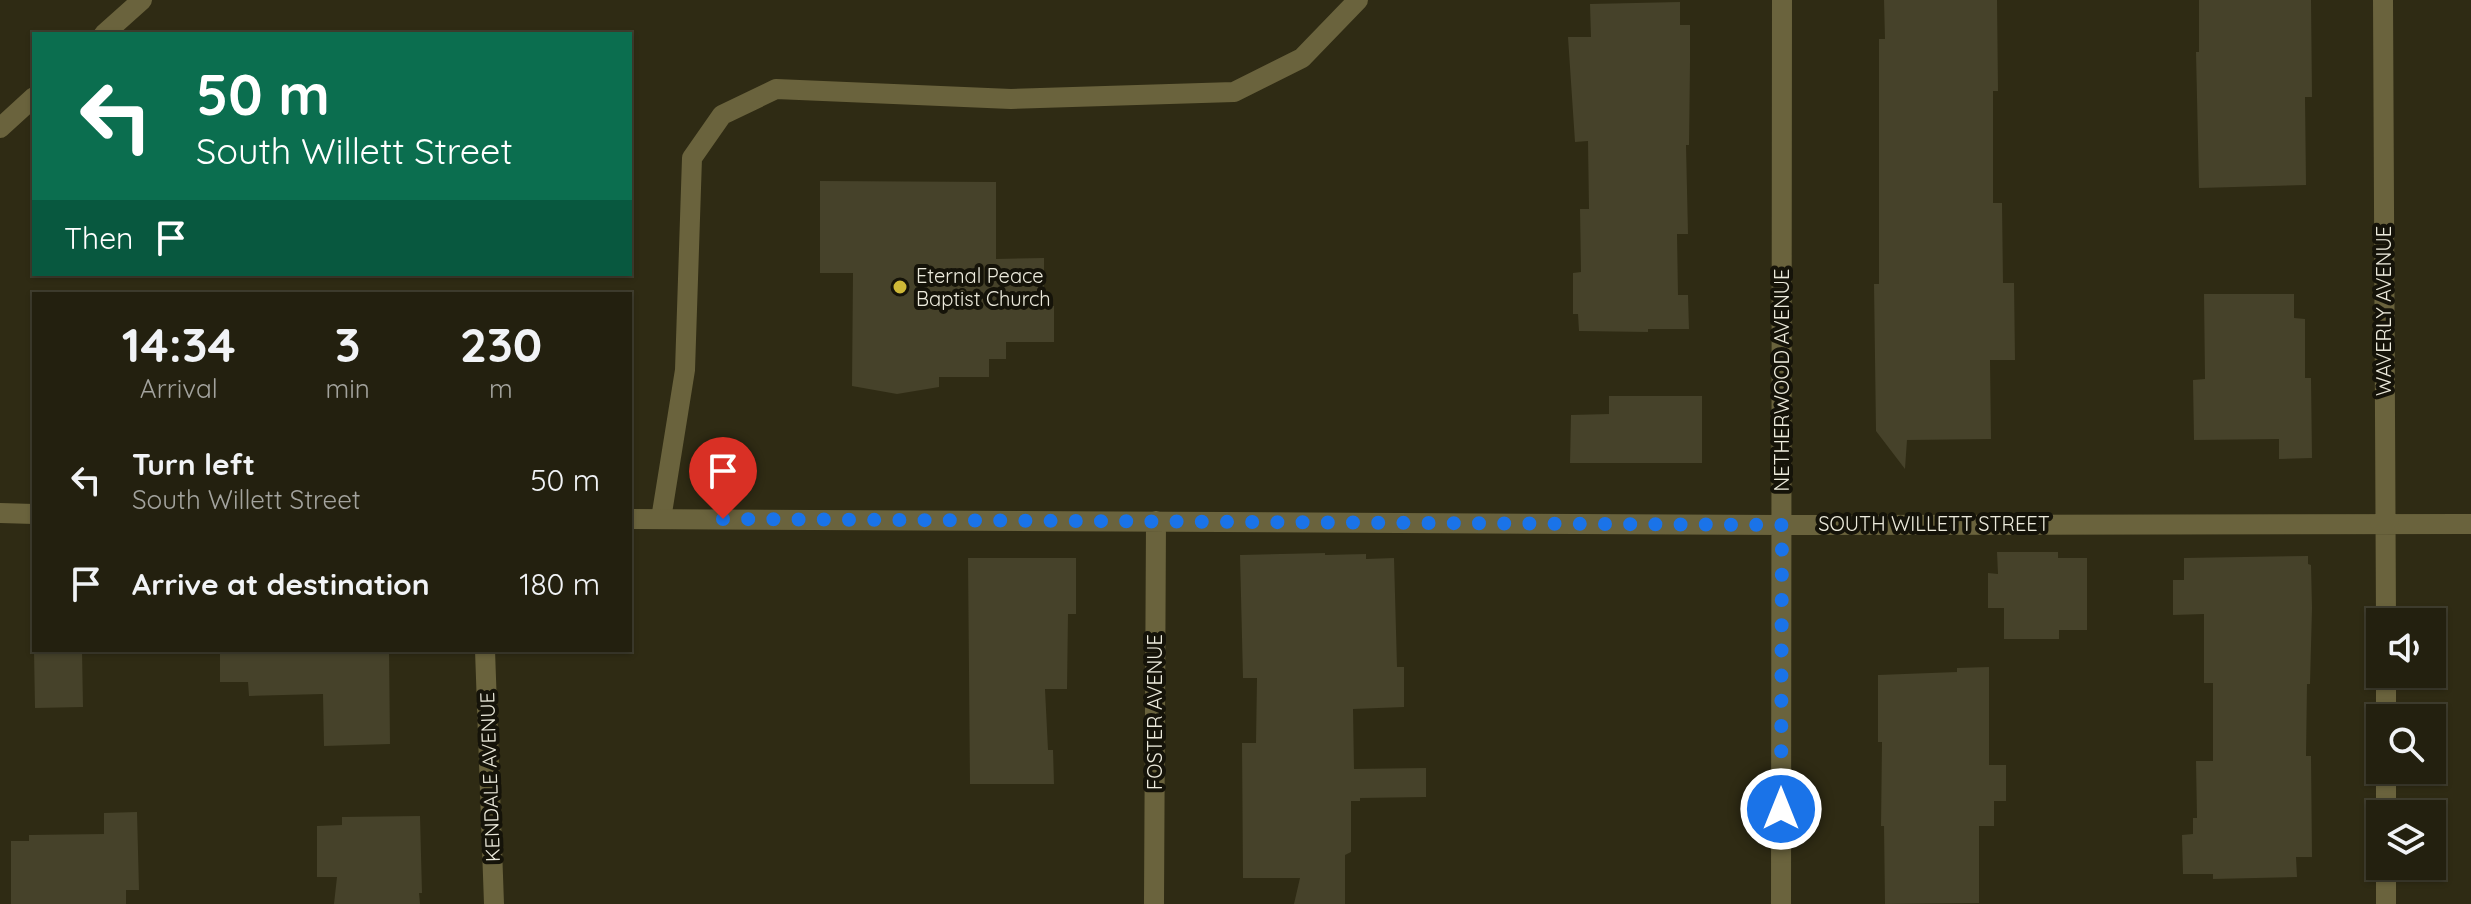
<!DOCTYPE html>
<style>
body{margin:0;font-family:Quicksand,sans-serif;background:#2b2818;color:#f1f3f6;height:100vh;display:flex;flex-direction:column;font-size:30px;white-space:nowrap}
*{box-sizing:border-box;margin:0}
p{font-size:26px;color:#a3a39e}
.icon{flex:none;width:44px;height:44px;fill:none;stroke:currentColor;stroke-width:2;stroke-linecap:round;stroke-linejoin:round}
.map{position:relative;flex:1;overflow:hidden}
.side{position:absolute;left:32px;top:292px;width:600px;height:360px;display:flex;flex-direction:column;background:#23200f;border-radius:0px;box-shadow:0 2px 6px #0004,0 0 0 2px #403e2f}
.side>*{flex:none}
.hud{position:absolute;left:32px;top:32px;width:600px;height:244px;border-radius:0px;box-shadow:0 2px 6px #0004,0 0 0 2px #403e2f;background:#0b6e4f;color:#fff;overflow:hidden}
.fabs{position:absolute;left:2366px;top:608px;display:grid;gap:16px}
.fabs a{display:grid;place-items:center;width:80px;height:80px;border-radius:0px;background:#23200f;box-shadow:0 2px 6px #0004,0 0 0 2px #403e2f;font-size:40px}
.pin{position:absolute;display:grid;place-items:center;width:68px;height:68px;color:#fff;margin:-82px -34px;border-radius:50% 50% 50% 0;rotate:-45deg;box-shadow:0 0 8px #0007}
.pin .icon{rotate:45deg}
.me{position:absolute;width:88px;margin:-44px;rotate:0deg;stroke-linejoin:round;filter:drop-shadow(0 0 6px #0008)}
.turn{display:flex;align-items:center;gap:28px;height:168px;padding:0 32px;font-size:36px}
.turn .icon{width:104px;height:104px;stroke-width:2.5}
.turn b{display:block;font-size:56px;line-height:68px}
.then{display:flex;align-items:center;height:76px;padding:0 32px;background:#0003;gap:16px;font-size:30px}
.eta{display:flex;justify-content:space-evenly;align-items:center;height:136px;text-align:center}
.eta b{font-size:48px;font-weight:700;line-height:56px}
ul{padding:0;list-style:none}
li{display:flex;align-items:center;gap:24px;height:104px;padding:0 32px}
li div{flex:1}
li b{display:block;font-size:30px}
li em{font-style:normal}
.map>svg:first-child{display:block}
.building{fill:#46422a}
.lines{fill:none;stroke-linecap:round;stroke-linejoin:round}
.lane{stroke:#6a633d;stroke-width:20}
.street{stroke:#6a633d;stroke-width:20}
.route{stroke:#1a73e8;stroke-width:14;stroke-dasharray:0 25.2}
.poi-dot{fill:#ceb837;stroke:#151309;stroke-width:3}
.labels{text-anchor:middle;stroke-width:8;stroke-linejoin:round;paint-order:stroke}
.poi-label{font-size:20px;fill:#eceadc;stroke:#151309;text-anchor:start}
.street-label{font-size:20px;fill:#eceadc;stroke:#151309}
</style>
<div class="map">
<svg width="2471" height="904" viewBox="0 0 2471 904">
<rect width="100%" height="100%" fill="#2f2b14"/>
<path class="building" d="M 1884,0 L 1997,0 L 1998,91 L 1993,91 L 1993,203 L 2002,203 L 2003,283 L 2014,283 L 2015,360 L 1990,360 L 1991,439 L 1907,440 L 1905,469 L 1876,431 L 1874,284 L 1879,284 L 1879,39 L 1885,39 Z
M 2199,0 L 2311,0 L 2312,97 L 2305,97 L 2306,185 L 2199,188 L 2196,52 L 2199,52 Z
M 1680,2 L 1680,25 L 1690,25 L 1690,63 L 1689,145 L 1686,145 L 1688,234 L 1677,234 L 1678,295 L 1688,295 L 1689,329 L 1648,329 L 1648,332 L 1579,331 L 1578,314 L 1573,314 L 1573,273 L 1581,272 L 1580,209 L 1589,209 L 1588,141 L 1575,142 L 1568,37 L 1591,37 L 1590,4 Z
M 820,181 L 996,182 L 996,259 L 1044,258 L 1044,305 L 1054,306 L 1054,342 L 1006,342 L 1006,359 L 989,359 L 989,377 L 939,377 L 939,387 L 897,394 L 852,386 L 853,273 L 820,273 Z
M 2204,294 L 2294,294 L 2294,318 L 2305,319 L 2305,378 L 2311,378 L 2312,458 L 2279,459 L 2279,439 L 2194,440 L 2193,380 L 2205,379 Z
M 1609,396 L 1702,396 L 1702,463 L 1570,463 L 1571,415 L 1609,414 Z
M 1997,552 L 2058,552 L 2058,558 L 2087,558 L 2087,630 L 2059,630 L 2059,639 L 2004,639 L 2004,608 L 1988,608 L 1988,573 L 1998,574 Z
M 1325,553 L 1325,555 L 1366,554 L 1366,559 L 1394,558 L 1397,667 L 1404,667 L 1404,707 L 1353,709 L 1354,769 L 1426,768 L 1426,797 L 1360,798 L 1360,801 L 1351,801 L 1351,852 L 1345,855 L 1345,904 L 1294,904 L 1300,878 L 1243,878 L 1242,743 L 1256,743 L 1257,678 L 1243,678 L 1240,555 Z
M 2308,556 L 2308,564 L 2311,565 L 2312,608 L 2310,684 L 2307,684 L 2306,756 L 2311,756 L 2312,857 L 2296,857 L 2297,877 L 2213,879 L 2213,874 L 2183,874 L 2182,835 L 2193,834 L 2193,818 L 2197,818 L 2196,761 L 2213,761 L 2213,683 L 2204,683 L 2204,614 L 2173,615 L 2173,580 L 2184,580 L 2184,558 Z
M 968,558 L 1076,558 L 1076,614 L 1068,614 L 1067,689 L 1045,689 L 1048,750 L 1053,750 L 1054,784 L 970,784 Z
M 34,650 L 82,650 L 83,707 L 35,708 Z
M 220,650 L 389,650 L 390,744 L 324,746 L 323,694 L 249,696 L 248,682 L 220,682 Z
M 1989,667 L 1989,765 L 2006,765 L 2006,801 L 1994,801 L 1994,826 L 1979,826 L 1979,903 L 1885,904 L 1884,826 L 1881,826 L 1882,742 L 1878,742 L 1878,675 L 1957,672 L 1957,668 Z
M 137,812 L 139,890 L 126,890 L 126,904 L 11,904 L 11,841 L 29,841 L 29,835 L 104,834 L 104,813 Z
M 420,816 L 422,893 L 419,893 L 420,904 L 334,904 L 337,877 L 317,877 L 317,826 L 342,825 L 342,817 Z"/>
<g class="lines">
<path class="lane" d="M 104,34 L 142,0
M 0,128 L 34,97
M 661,519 L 685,370 L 692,158 L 722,115 L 776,89 L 1011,99 L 1234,92 L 1302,58 L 1358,0"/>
<path class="street" d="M 2383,0 L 2386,622
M 0,513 L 34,514
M 630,519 L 1782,525 L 2471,524
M 485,650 L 494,904
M 2386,674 L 2386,718
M 2386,770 L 2386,814
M 2386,866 L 2386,904
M 1154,904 L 1156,521
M 1781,904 L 1782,0"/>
</g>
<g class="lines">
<path class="route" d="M 723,519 L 1782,525 L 1781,809"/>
</g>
<circle class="poi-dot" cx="900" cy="287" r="8"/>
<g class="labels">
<g class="poi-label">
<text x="916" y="283">Eternal Peace<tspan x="916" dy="23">Baptist Church</tspan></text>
</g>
<g class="street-label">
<text transform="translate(2384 311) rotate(-90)" y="7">WAVERLY AVENUE</text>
<text transform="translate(1782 380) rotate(-90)" y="7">NETHERWOOD AVENUE</text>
<text x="1934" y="531">SOUTH WILLETT STREET</text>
<text transform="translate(1155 712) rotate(-90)" y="7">FOSTER AVENUE</text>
<text transform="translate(490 777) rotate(-92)" y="7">KENDALE AVENUE</text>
</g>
</g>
</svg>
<div class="fabs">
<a><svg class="icon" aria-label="sound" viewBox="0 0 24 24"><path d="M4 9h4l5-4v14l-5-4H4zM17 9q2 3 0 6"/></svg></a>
<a><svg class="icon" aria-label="search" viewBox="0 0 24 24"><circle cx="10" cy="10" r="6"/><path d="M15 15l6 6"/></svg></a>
<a><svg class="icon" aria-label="layers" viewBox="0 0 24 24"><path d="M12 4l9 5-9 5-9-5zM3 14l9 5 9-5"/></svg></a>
</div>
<div class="pin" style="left:723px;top:519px;background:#d93025"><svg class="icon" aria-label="arrive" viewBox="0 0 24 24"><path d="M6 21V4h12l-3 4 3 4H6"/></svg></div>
<svg class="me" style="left:1781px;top:809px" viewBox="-20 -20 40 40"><circle r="17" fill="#1a73e8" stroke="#fff" stroke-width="3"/><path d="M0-11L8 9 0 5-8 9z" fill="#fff"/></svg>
<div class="hud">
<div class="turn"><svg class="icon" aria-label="left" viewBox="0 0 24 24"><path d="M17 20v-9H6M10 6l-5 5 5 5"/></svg><div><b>50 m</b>South Willett Street</div></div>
<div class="then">Then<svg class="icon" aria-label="arrive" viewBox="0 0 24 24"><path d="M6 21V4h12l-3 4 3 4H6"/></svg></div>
</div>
<section class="side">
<div class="eta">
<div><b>14:34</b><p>Arrival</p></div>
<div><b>3</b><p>min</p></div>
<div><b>230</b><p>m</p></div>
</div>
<ul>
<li><svg class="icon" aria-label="left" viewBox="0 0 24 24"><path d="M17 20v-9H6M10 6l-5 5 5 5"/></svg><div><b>Turn left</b><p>South Willett Street</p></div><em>50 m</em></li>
<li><svg class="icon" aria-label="arrive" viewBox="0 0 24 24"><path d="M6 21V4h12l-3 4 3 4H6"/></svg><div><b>Arrive at destination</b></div><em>180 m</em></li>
</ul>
</section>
</div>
